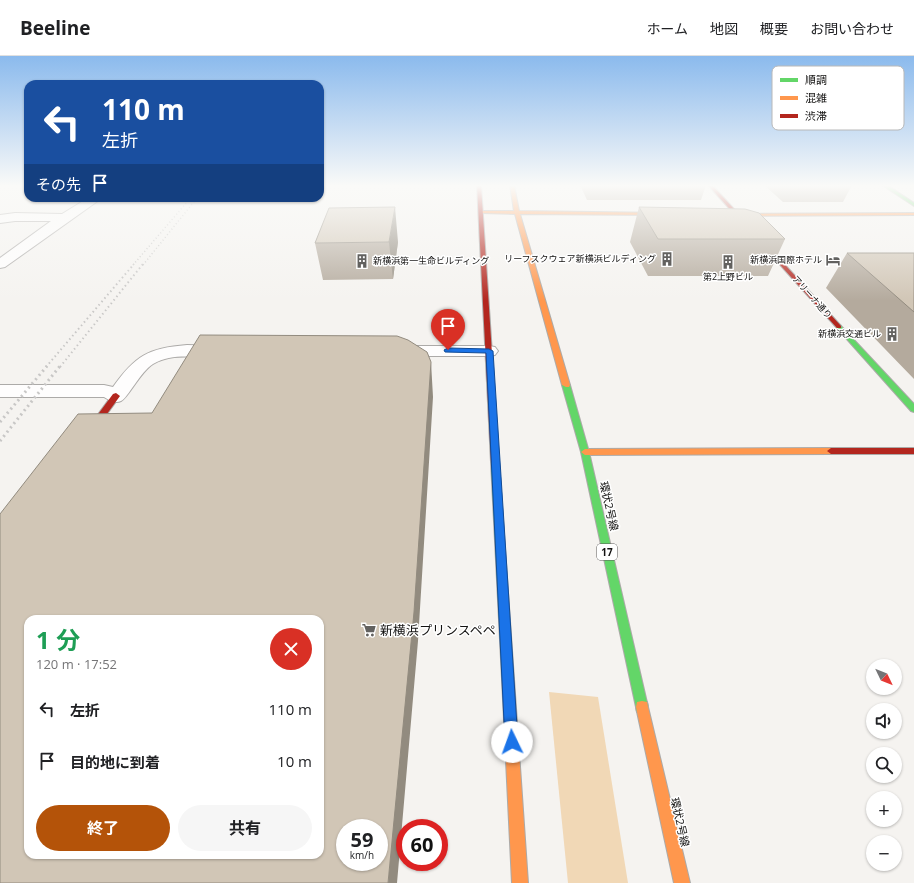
<!DOCTYPE html>
<html lang="ja">
<meta charset="utf-8">
<style>
body{margin:0;font-family:"Open Sans","Noto Sans JP",sans-serif;background:#f6f6f6;color:#202124;height:100vh;display:flex;flex-direction:column;font-size:15px;white-space:nowrap}
*{box-sizing:border-box;margin:0}
p{font-size:13px;color:#757577}
.icon{flex:none;width:22px;height:22px;fill:none;stroke:currentColor;stroke-width:2;stroke-linecap:round;stroke-linejoin:round}
.map{position:relative;flex:1;overflow:hidden}
.panel{position:absolute;left:24px;top:559px;width:300px;height:244px;display:flex;flex-direction:column;background:#fff;border-radius:12px;box-shadow:0 1px 3px #0004}
.panel>*{flex:none}
.guide{position:absolute;left:24px;top:24px;width:300px;height:122px;border-radius:12px;box-shadow:0 1px 3px #0004;background:#1a4fa0;color:#fff;overflow:hidden}
.needle{width:26px;rotate:133deg}
.controls{position:absolute;left:866px;top:603px;display:grid;gap:8px}
.controls a{display:grid;place-items:center;width:36px;height:36px;border-radius:50%;background:#fff;box-shadow:0 1px 3px #0004;font-size:20px}
.speed{position:absolute;left:336px;top:763px;display:flex;gap:8px;font-size:20px;font-weight:700;text-align:center}
.speed>*{display:grid;place-content:center;width:52px;height:52px;border-radius:50%;background:#fff;box-shadow:0 1px 3px #0004;line-height:1}
.speed small{font-size:10px;font-weight:400}
.speed .limit{border:6px solid #d22;background:#fff;color:#111}
.pin{position:absolute;display:grid;place-items:center;width:34px;height:34px;color:#fff;margin:-41px -17px;border-radius:50% 50% 50% 0;rotate:-45deg;box-shadow:0 0 4px #0007}
.pin .icon{rotate:45deg}
.me{position:absolute;width:44px;margin:-22px;rotate:357deg;stroke-linejoin:round;filter:drop-shadow(0 0 3px #0008)}
.turn{display:flex;align-items:center;gap:14px;height:84px;padding:0 12px;font-size:18px}
.turn .icon{width:52px;height:52px;stroke-width:2.5}
.turn b{display:block;font-size:28px;line-height:34px}
.then{display:flex;align-items:center;height:38px;padding:0 12px;background:#0003;gap:8px;font-size:15px}
.round{display:grid;place-items:center;flex:none;width:42px;height:42px;border-radius:21px;background:#f6f6f6}
.head{display:flex;align-items:center;justify-content:space-between;height:68px;padding:0 12px}
h1{font-size:24px;font-weight:700;line-height:30px;color:#1e9e55}
.cta{display:flex;gap:8px;margin-top:auto;padding:8px 12px}
.cta a{flex:1;height:46px;border-radius:24px;background:#b45309;color:#fff;font-size:16px;font-weight:700;line-height:46px;text-align:center}
.cta a+a{background:#f6f6f6;color:#202124}
ul{padding:0;list-style:none}
li{display:flex;align-items:center;gap:12px;height:52px;padding:0 12px}
li div{flex:1}
li b{display:block;font-size:15px}
li em{font-style:normal}
header{display:flex;align-items:center;gap:24px;box-sizing:border-box;height:56px;padding:0 20px;background:#fff;border-bottom:1px solid #e0e0e0}
header strong{font-size:19px}
nav{display:flex;gap:22px;margin-inline-start:auto;font-size:14px}
.map>svg:first-child{display:block}
.green{fill:#f1d8b6}
.lines{fill:none;stroke-linecap:round;stroke-linejoin:round}
.street-casing{stroke:#acaaa8;stroke-width:2}
.fast-casing{stroke:#acaaa8;stroke-width:2}
.slow-casing{stroke:#acaaa8;stroke-width:2}
.jam-casing{stroke:#acaaa8;stroke-width:2}
.street{fill:#fefdfd;fill-rule:evenodd}
.fast{fill:#63d668;fill-rule:evenodd}
.slow{fill:#ff974d;fill-rule:evenodd}
.jam{fill:#b3261e;fill-rule:evenodd}
.rail-far2{stroke:#c8c7c6;stroke-width:1.5;stroke-dasharray:1 2.5;stroke-linecap:butt}
.rail-far1{stroke:#c8c7c6;stroke-width:2;stroke-dasharray:1.5 3;stroke-linecap:butt}
.rail{stroke:#c8c7c6;stroke-width:3;stroke-dasharray:2 3.5;stroke-linecap:butt}
.wall{fill:#b4aa9d}
.shaded-wall{fill:#928b7f}
.building{fill:#d1c6b6;stroke:#928b7f;fill-rule:evenodd}
.route{fill:#1a73e8;stroke:#114b97}
.labels{text-anchor:middle;stroke-width:3;stroke-linejoin:round;paint-order:stroke}
.far-poi-label{font-size:9px;fill:#131211;stroke:#fff;text-anchor:end}
.far-street-label{font-size:9px;fill:#131211;stroke:#fff}
.shield{fill:#fff;stroke:#5a5958;stroke-width:1}
.shield-label{font-size:10px;font-weight:bold;fill:#131211}
.street-label{font-size:11px;fill:#131211;stroke:#fff}
.near-poi-label{font-size:13px;fill:#131211;stroke:#fff;text-anchor:start}
.key{fill:#fff;stroke:#b8b8b8;stroke-width:1}
.key-label{font-size:11px;fill:#131211}
</style>
<header>
<strong>Beeline</strong>
<nav><a>ホーム</a><a>地図</a><a>概要</a><a>お問い合わせ</a></nav>
</header>
<div class="map">
<svg width="914" height="827" viewBox="0 0 914 827">
<rect width="100%" height="100%" fill="#f5f3f0"/>
<path class="green" d="M 549,636 L 598,641 L 628,827 L 568,827 Z"/>
<g class="lines">
<defs>
<path id="street" d="M 88,142 L 102,142 L 5,211 L 0,212 L 0,202 L 51,165 L 15,165 L 0,167 L 0,159 L 15,157 L 62,158 Z
M 187,289 L 220,290 L 226,291 L 229,295 L 226,299 C 202,305 176,294 153,308 C 140,316 128,342 121,345 C 115,348 109,344 104,341 L 0,341 L 0,329 L 104,329 L 113,331 C 135,300 148,292 187,289 Z
M 394,290 L 489,290 L 495,291 L 498,295 L 495,299 L 489,300 L 394,300 L 388,299 L 385,295 L 388,291 Z"/>
<path id="fast" d="M 882,129 L 887,129 L 914,147 L 914,150 Z
M 839,269 L 841,270 L 914,348 L 914,356 L 911,355 L 837,272 L 836,271 Z
M 563,327 L 566,327 L 570,329 L 589,396 L 648,651 L 647,656 L 642,657 L 637,656 L 636,651 L 581,396 L 562,329 Z
M 495,403 L 499,406 L 514,623 L 512,627 L 508,629 L 504,627 L 502,623 L 491,406 Z"/>
<path id="slow" d="M 510,129 L 514,129 L 519,155 L 666,157 L 668,158 L 666,159 L 520,158 L 570,329 L 569,331 L 566,331 L 562,329 L 515,158 L 482,157 L 480,156 L 482,155 L 514,155 Z
M 914,157 L 914,159 L 731,160 L 729,159 L 731,158 Z
M 831,392 L 835,395 L 831,398 L 585,399 L 581,396 L 585,393 Z
M 508,617 L 512,619 L 514,623 L 528,827 L 512,827 L 502,623 L 504,619 Z
M 642,645 L 647,646 L 648,651 L 690,827 L 674,827 L 636,651 L 637,646 Z"/>
<path id="jam" d="M 477,129 L 481,129 L 499,406 L 495,409 L 491,406 Z
M 708,129 L 712,129 L 841,270 L 841,272 L 837,272 Z
M 116,337 L 120,340 L 88,384 L 82,384 L 81,382 L 82,380 L 113,338 Z
M 831,392 L 914,392 L 914,398 L 831,398 L 827,395 Z"/>
</defs>
<use href="#street" class="street-casing"/>
<use href="#fast" class="fast-casing"/>
<use href="#slow" class="slow-casing"/>
<use href="#jam" class="jam-casing"/>
<use href="#street" class="street"/>
<use href="#fast" class="fast"/>
<use href="#slow" class="slow"/>
<use href="#jam" class="jam"/>
<path class="rail-far2" d="M 133,209 L 188,145
M 143,209 L 197,142"/>
<path class="rail-far1" d="M 46,311 L 134,208
M 60,311 L 143,208"/>
<path class="rail" d="M 0,366 L 47,310
M 0,385 L 60,310"/>
</g>
<path class="wall" d="M 320,129 L 326,129 L 322,138 L 320,138 Z
M 580,129 L 706,129 L 701,144 L 587,144 Z
M 764,129 L 852,129 L 843,146 L 783,146 Z
M 639,151 L 785,183 L 768,220 L 648,220 L 630,186 Z
M 398,186 L 393,223 L 323,224 L 315,187 Z
M 847,197 L 914,197 L 914,323 L 826,232 Z"/>
<path class="shaded-wall" d="M 320,129 L 326,129 L 322,138 Z
M 395,151 L 398,186 L 393,223 L 389,186 Z
M 431,306 L 433,341 L 418,585 L 397,827 L 388,827 Z"/>
<path class="building" d="M 395,151 L 389,186 L 315,187 L 329,152 Z
M 639,151 L 745,153 L 759,157 L 785,183 L 658,183 Z
M 847,197 L 914,197 L 914,256 Z
M 200,279 L 397,280 L 408,284 L 427,296 L 431,306 L 414,556 L 388,827 L 0,827 L 0,458 L 78,358 L 152,357 ZM 28,563 L 320,563 L 320,799 L 28,799 ZM 345,772 L 379,772 L 379,806 L 345,806 Z"/>
<linearGradient id="sky" x2="0" y2="1"><stop stop-color="#8bbaed"/><stop offset="0.53" stop-color="#fafaf8"/><stop offset="1" stop-color="#fafaf8" stop-opacity="0"/></linearGradient>
<rect width="914" height="245" fill="url(#sky)"/>
<path class="route" d="M 448,292 L 489,293 L 493,295 L 518,686 L 516,691 L 512,693 L 507,691 L 505,686 L 486,297 L 445,296 L 444,294 Z"/>
<defs>
<symbol id="building-bare" viewBox="-9 -9 18 18"><path d="M-4-6H4V6H1V3H-1V6H-4ZM-2.5-4.3h1.7v1.8h-1.7ZM.8-4.3h1.7v1.8H.8ZM-2.5-1h1.7V.8h-1.7ZM.8-1h1.7V.8H.8Z" fill="#62615f" stroke="#fff" stroke-width="2.5" paint-order="stroke"/></symbol>
<symbol id="hotel-bare" viewBox="-9 -9 18 18"><path d="M-6-4.5h1.5V1H6V5H4.5V3h-9V5H-6ZM-4 0a1.8 1.8 0 1 1 3.6 0ZM.5 0V-2.5h3Q6-2.5 6 0Z" fill="#62615f" stroke="#fff" stroke-width="2.5" paint-order="stroke"/></symbol>
<symbol id="supermarket-bare" viewBox="-9 -9 18 18"><path d="M-6-5.5h2.5l.6 2H6L4.5 2H-2.5L-4.4-4H-6ZM-1.5 3.2a1.3 1.3 0 1 0 .1 0ZM3 3.2a1.3 1.3 0 1 0 .1 0Z" fill="#62615f" stroke="#fff" stroke-width="2.5" paint-order="stroke"/></symbol>
</defs>
<g fill-rule="evenodd">
<use href="#building-bare" x="657" y="193" width="20" height="20"/>
<use href="#hotel-bare" x="823" y="194" width="20" height="20"/>
<use href="#building-bare" x="352" y="195" width="20" height="20"/>
<use href="#building-bare" x="718" y="196" width="20" height="20"/>
<use href="#building-bare" x="882" y="268" width="20" height="20"/>
<use href="#supermarket-bare" x="359" y="564" width="20" height="20"/>
</g>
<g class="labels">
<g class="far-poi-label">
<text x="656" y="206">リーフスクウェア新横浜ビルディング</text>
<text x="822" y="207">新横浜国際ホテル</text>
<text x="373" y="208" text-anchor="start">新横浜第一生命ビルディング</text>
<text x="728" y="224" text-anchor="middle">第2上野ビル</text>
<text x="881" y="281">新横浜交通ビル</text>
</g>
<g class="far-street-label">
<text transform="translate(812 241) rotate(48)" y="3">アリーナ通り</text>
</g>
<rect class="shield" x="597" y="488" width="20" height="16" rx="3"/>
<g class="shield-label">
<text x="607" y="500">17</text>
</g>
<g class="street-label">
<text transform="translate(609 450) rotate(77)" y="4">環状2号線</text>
<text transform="translate(680 766) rotate(77)" y="4">環状2号線</text>
</g>
<g class="near-poi-label">
<text x="380" y="579">新横浜プリンスペペ</text>
</g>
</g>
<rect x="772" y="10" width="132" height="64" rx="6" class="key"/>
<rect x="780" y="22" width="18" height="4" fill="#63d668"/>
<rect x="780" y="40" width="18" height="4" fill="#ff974d"/>
<rect x="780" y="58" width="18" height="4" fill="#b3261e"/>
<g class="key-label">
<text x="805" y="28">順調</text>
<text x="805" y="46">混雑</text>
<text x="805" y="64">渋滞</text>
</g>
</svg>
<div class="controls">
<a><svg class="needle" viewBox="-14 -14 28 28"><path d="M0-13l5 13h-10z" fill="#e53935"/><path d="M0 13l5-13h-10z" fill="#757577"/></svg></a>
<a><svg class="icon" aria-label="sound" viewBox="0 0 24 24"><path d="M4 9h4l5-4v14l-5-4H4zM17 9q2 3 0 6"/></svg></a>
<a><svg class="icon" aria-label="search" viewBox="0 0 24 24"><circle cx="10" cy="10" r="6"/><path d="M15 15l6 6"/></svg></a>
<a>+</a>
<a>−</a>
</div>
<div class="speed"><div>59<small>km/h</small></div><div class="limit">60</div></div>
<div class="pin" style="left:448px;top:294px;background:#d93025"><svg class="icon" aria-label="arrive" viewBox="0 0 24 24"><path d="M6 21V4h12l-3 4 3 4H6"/></svg></div>
<svg class="me" style="left:512px;top:686px" viewBox="-20 -20 40 40"><circle r="19" fill="#fff"/><path d="M0-13L10 11 0 6-10 11z" fill="#1a73e8"/></svg>
<div class="guide">
<div class="turn"><svg class="icon" aria-label="left" viewBox="0 0 24 24"><path d="M17 20v-9H6M10 6l-5 5 5 5"/></svg><div><b>110 m</b>左折</div></div>
<div class="then">その先<svg class="icon" aria-label="arrive" viewBox="0 0 24 24"><path d="M6 21V4h12l-3 4 3 4H6"/></svg></div>
</div>
<section class="panel">
<div class="head"><div><h1>1 分</h1><p>120 m · 17:52</p></div><a class="round" style="background:#d93025;color:#fff"><svg class="icon" aria-label="close" viewBox="0 0 24 24"><path d="M6 6l12 12M18 6L6 18"/></svg></a></div>
<ul>
<li><svg class="icon" aria-label="left" viewBox="0 0 24 24"><path d="M17 20v-9H6M10 6l-5 5 5 5"/></svg><div><b>左折</b></div><em>110 m</em></li>
<li><svg class="icon" aria-label="arrive" viewBox="0 0 24 24"><path d="M6 21V4h12l-3 4 3 4H6"/></svg><div><b>目的地に到着</b></div><em>10 m</em></li>
</ul>
<div class="cta"><a>終了</a><a>共有</a></div>
</section>
</div>
